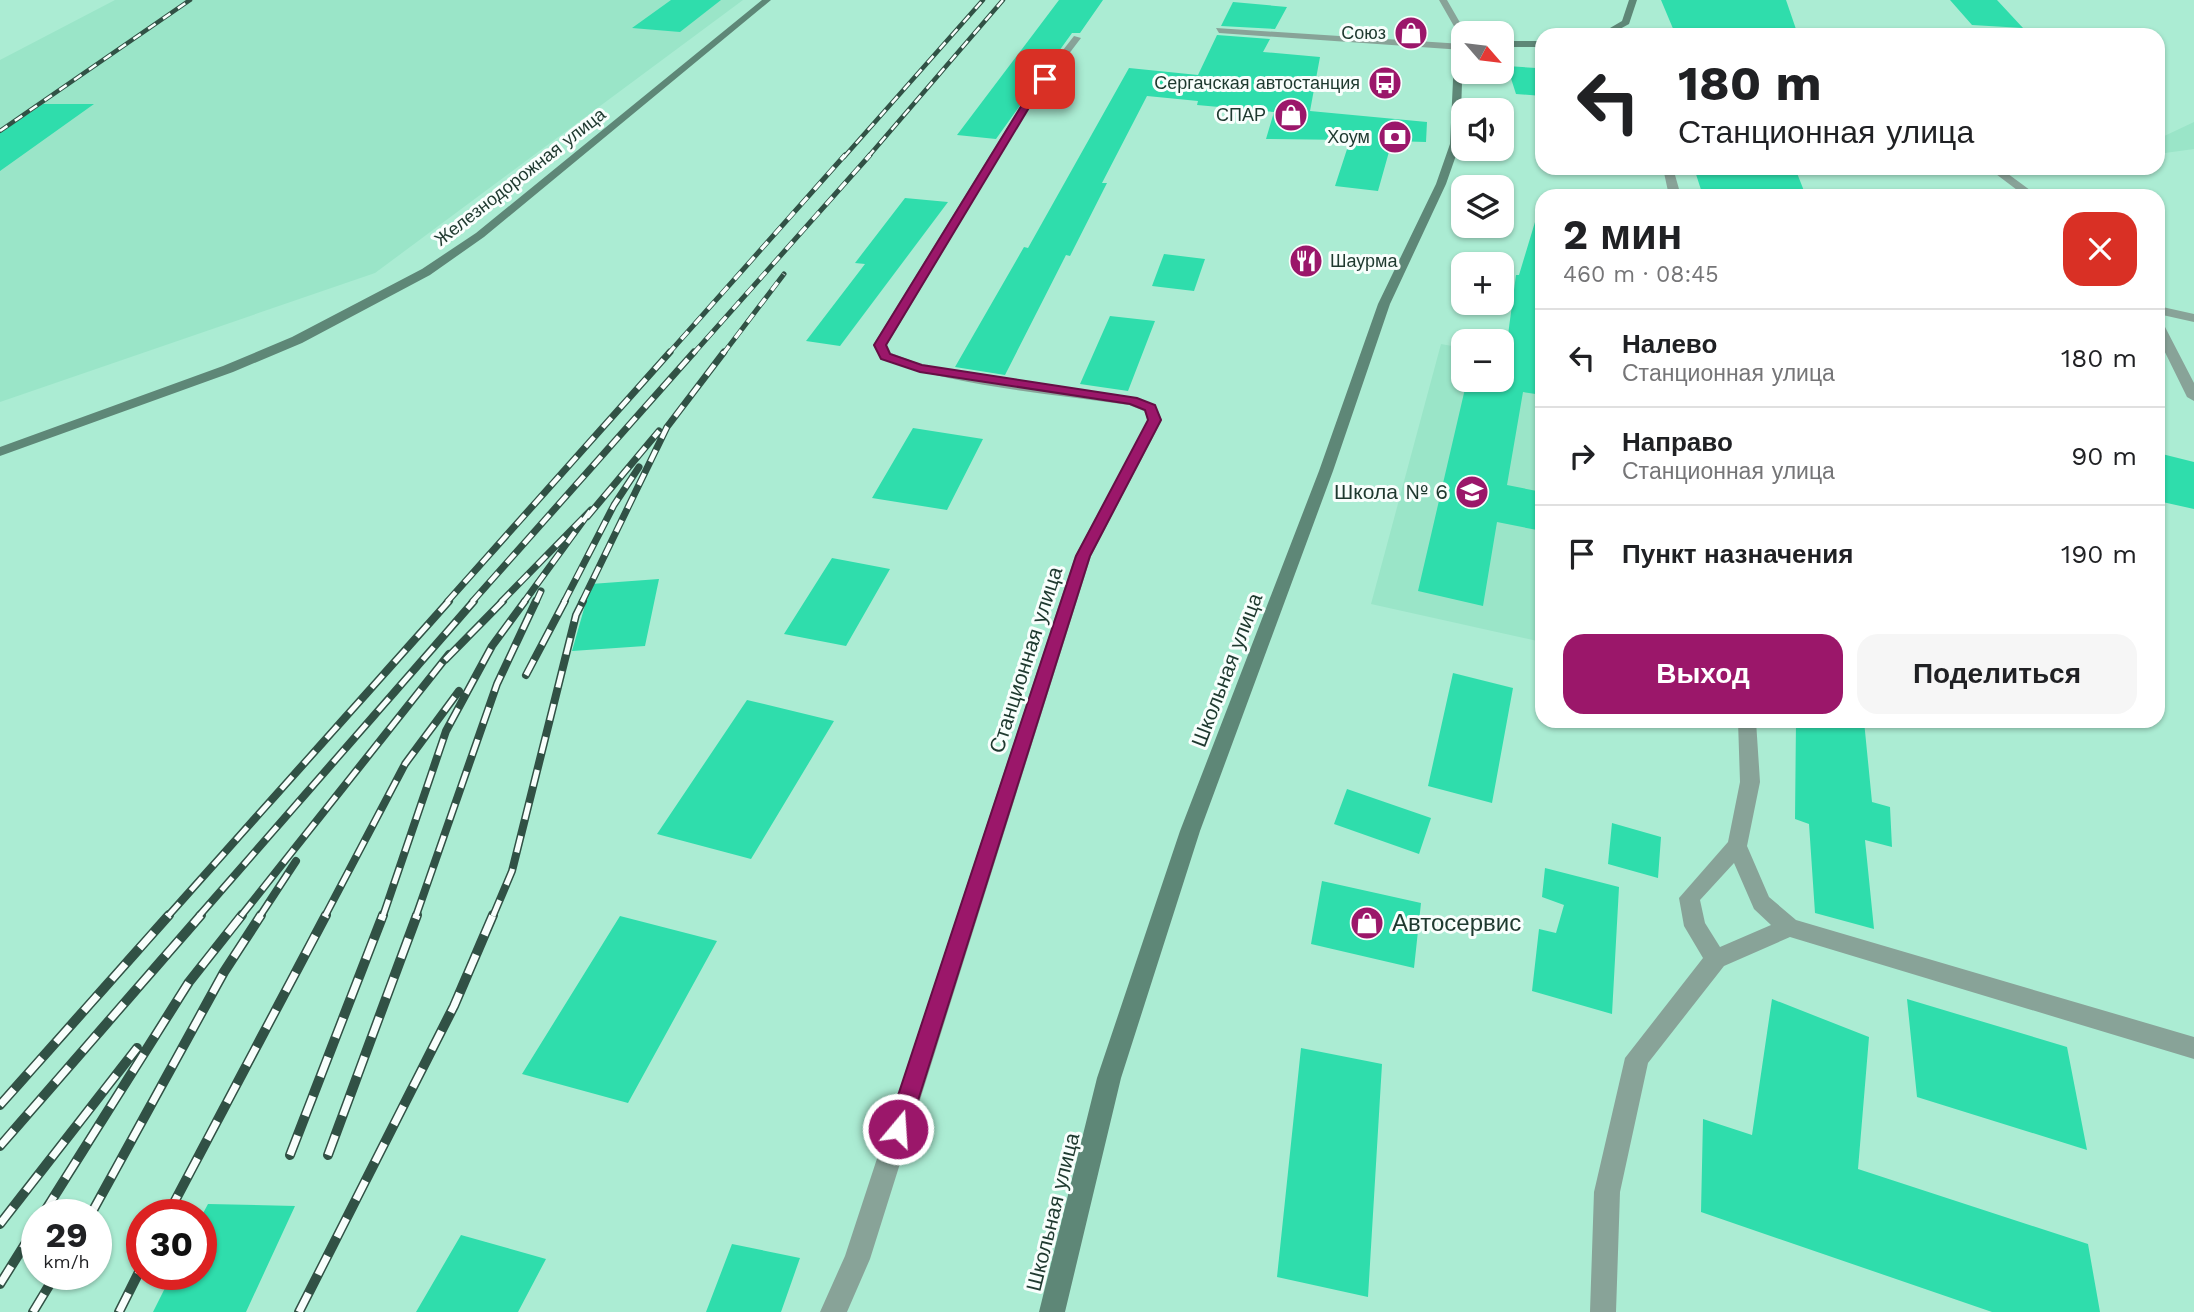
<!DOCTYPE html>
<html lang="ru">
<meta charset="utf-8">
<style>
body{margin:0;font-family:"Work Sans",sans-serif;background:#f6f6f6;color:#202124;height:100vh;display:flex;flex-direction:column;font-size:26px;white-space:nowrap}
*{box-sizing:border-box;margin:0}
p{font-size:23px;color:#757577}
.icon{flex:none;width:38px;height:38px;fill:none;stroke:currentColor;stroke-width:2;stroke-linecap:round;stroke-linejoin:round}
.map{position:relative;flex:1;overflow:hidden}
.details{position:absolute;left:1535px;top:189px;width:630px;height:539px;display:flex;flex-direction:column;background:#fff;border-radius:21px;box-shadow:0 2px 5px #0004}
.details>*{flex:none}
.guide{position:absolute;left:1535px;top:28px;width:630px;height:147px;border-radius:21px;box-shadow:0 2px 5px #0004;background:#fff;color:#202124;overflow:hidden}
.needle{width:46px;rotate:118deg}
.fabs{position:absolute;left:1451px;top:21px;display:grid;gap:14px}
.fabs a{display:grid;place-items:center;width:63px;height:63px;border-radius:14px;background:#fff;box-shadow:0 2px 5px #0004;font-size:35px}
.speed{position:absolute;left:21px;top:1199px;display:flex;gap:14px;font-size:35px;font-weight:700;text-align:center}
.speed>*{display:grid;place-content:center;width:91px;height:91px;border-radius:50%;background:#fff;box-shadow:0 2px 5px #0004;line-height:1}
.speed small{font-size:18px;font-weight:400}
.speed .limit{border:10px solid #d22;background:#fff;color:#111}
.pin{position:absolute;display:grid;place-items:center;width:60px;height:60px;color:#fff;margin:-30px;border-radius:14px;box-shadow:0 4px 10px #0006}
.me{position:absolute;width:77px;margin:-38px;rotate:18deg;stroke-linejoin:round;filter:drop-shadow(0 0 5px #0008)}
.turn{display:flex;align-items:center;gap:24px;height:147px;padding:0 28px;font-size:32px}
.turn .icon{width:91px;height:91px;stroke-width:2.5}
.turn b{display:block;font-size:49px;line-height:60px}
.round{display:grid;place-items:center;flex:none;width:74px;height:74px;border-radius:21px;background:#f6f6f6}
.overview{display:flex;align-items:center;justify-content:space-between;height:119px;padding:0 28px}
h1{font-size:42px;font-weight:700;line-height:52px}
.action{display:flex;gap:14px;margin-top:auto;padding:14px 28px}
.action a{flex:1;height:80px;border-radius:21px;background:#9b176a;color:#fff;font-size:28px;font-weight:700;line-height:80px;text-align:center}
.action a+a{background:#f6f6f6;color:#202124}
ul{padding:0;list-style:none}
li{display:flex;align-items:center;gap:21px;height:98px;padding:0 28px;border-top:2px solid #e0e0e0}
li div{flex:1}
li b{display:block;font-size:26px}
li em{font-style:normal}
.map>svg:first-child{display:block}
.built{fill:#9ae5c8}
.building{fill:#2fddac}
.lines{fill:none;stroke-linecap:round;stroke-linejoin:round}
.street{fill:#88a398;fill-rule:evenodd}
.secondary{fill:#5e8777;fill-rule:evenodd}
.rail-far4-casing{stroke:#315145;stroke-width:4.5}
.rail-far3-casing{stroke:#315145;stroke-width:5}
.rail-far2-casing{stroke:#315145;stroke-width:7}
.rail-far1-casing{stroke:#315145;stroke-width:8}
.rail-casing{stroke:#315145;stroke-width:10}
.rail-far4{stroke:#f8fefc;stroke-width:2.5;stroke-dasharray:9;stroke-linecap:butt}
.rail-far3{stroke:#f8fefc;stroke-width:3.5;stroke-dasharray:10;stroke-linecap:butt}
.rail-far2{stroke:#f8fefc;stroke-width:4.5;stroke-dasharray:13;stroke-linecap:butt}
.rail-far1{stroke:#f8fefc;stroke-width:5;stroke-dasharray:17;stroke-linecap:butt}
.rail{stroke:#f8fefc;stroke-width:7;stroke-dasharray:21;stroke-linecap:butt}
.route{fill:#9b176a;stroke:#650f45;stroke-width:2}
.labels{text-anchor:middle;stroke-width:6;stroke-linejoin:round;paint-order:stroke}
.far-poi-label{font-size:18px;fill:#1e392f;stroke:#f8fefc;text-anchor:end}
.far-street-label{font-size:18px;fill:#1e392f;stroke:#f8fefc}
.poi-label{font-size:21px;fill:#1e392f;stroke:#f8fefc;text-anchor:end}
.street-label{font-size:21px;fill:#1e392f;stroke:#f8fefc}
.near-poi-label{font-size:24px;fill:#1e392f;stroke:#f8fefc;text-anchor:start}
</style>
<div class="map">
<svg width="2194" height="1312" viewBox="0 0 2194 1312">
<rect width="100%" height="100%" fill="#abecd3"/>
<path class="built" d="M 115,0 L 743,0 L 375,273 L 0,402 L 0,60 Z
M 2194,122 L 2194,149 L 2165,153 L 2158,150 L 2158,139 Z
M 1441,344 L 1463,348 L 1463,380 L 1502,380 L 1502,355 L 1542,362 L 1542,642 L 1371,604 Z"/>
<path class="building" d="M 671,0 L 721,0 L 680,32 L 632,28 Z
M 1059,0 L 1103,0 L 1080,33 L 1072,33 L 996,139 L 957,135 Z
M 1661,0 L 1786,0 L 1798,35 L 1674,31 Z
M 1950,0 L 1997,0 L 2023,28 L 1972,25 Z
M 1233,2 L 1287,7 L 1275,29 L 1221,26 Z
M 1217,35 L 1270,39 L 1263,52 L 1320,57 L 1310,111 L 1427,122 L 1426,142 L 1392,141 L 1378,191 L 1335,186 L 1350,140 L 1266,139 L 1274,112 L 1197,105 L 1198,101 L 1147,96 L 1102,183 L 1107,183 L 1070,256 L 1066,255 L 1005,375 L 955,367 L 1024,247 L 1028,248 L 1129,68 L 1198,75 Z
M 1507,66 L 1536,68 L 1542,96 L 1516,94 Z
M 43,104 L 94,104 L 0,171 L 0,133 Z
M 1694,168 L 1795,168 L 1806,196 L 1703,196 Z
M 905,198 L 948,202 L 840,346 L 806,341 L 865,264 L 855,263 Z
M 1535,222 L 1542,223 L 1542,395 L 1523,392 L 1507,485 L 1542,492 L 1542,531 L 1497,522 L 1483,606 L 1418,591 L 1467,380 L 1502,380 L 1516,275 L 1519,275 Z
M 1164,254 L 1205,259 L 1194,291 L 1152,286 Z
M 1110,316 L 1155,321 L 1128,391 L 1080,384 Z
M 913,428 L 983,439 L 947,510 L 872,498 Z
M 2158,453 L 2194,462 L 2194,509 L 2158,501 Z
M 832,558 L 890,569 L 846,646 L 784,634 Z
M 659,579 L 645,646 L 572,651 L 591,584 Z
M 1453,673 L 1513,688 L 1492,803 L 1428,786 Z
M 747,700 L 834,721 L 751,859 L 657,834 Z
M 1796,721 L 1864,721 L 1872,802 L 1890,807 L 1892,847 L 1865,840 L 1874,929 L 1815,913 L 1809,824 L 1795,819 Z
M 1347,789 L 1431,818 L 1419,854 L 1334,824 Z
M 1612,823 L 1661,837 L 1658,878 L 1608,864 Z
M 1545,868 L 1619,887 L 1612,1014 L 1532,991 L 1539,929 L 1556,933 L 1564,905 L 1542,897 Z
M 1322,881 L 1421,903 L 1414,968 L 1311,944 Z
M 620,916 L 717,941 L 628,1103 L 522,1074 Z
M 1772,999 L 1869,1037 L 1858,1169 L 2088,1244 L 2100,1312 L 1992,1312 L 1701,1212 L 1703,1119 L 1752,1135 Z
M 1907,999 L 2067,1047 L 2087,1150 L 1917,1097 Z
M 1301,1048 L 1382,1064 L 1368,1297 L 1277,1277 Z
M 208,1204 L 295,1206 L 246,1312 L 153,1312 L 172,1274 L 201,1274 L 201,1217 Z
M 461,1235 L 546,1259 L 518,1312 L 416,1312 Z
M 732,1244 L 800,1258 L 781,1312 L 706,1312 Z"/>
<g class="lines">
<path class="street" d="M 1439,0 L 1447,0 L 1466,33 L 1463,33 L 1463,38 L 1459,35 Z
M 1216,28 L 1463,44 L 1463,50 L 1219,33 Z
M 1074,36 L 1081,38 L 1033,101 L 887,345 L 891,353 L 923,365 L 1137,398 L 1155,405 L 1162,420 L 1091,556 L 870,1259 L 847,1312 L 820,1312 L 845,1256 L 1075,556 L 1148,420 L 1144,411 L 1129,405 C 1046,393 960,387 881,359 L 873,345 L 1024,100 Z
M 1663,168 L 1673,168 L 1681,196 L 1669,196 Z
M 1988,168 L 2000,168 L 2038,196 L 2025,196 Z
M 2158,306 L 2194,314 L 2194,322 L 2158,314 Z
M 2158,321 L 2164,325 L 2194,383 L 2194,401 L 2187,397 L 2158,338 Z
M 1738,721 L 1756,721 L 1760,782 L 1747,846 L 1769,897 L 1796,920 L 2194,1037 L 2194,1059 L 1790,937 L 1724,966 L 1648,1063 L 1620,1192 L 1616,1312 L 1590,1312 L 1594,1192 L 1625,1058 L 1703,958 L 1684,926 L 1679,898 L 1728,842 L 1740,782 ZM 1734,863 L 1754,909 L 1771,925 L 1720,947 L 1705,923 L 1700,900 Z"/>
<path class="secondary" d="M 762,0 L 771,0 L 484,237 L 430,275 L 302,343 L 233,372 L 0,456 L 0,447 L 223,366 L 292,337 L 422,269 L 476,233 Z
M 1629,0 L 1637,0 L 1629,24 L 1609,35 L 1598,35 L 1622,21 Z
M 1502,41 L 1542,41 L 1542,47 L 1502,47 Z
M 1463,52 L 1460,144 L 1446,184 L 1390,304 L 1333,471 L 1200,831 L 1121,1078 L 1065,1312 L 1039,1312 L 1097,1078 L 1180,831 L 1319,471 L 1378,304 L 1436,184 L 1450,144 L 1454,59 Z"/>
<defs>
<path id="rail-far4" d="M 0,131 L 190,0
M 844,157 L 983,0
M 868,157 L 1003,0"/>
<path id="rail-far3" d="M 668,354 L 845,155
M 693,354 L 870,155
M 723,354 L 784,274"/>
<path id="rail-far2" d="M 587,517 L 659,431
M 447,602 L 670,352
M 472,602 L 694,352
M 501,602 L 591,510 L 524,602
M 536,602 L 541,591
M 564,602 L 614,505 L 639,467
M 582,602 L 667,427 L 724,352"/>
<path id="rail-far1" d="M 445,660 L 503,601
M 526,675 L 565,601
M 168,916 L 449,601
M 199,916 L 474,601
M 241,916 L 449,654
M 260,916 L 296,861
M 325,916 L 405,764 L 459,691
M 383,916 L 446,731 L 492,646 L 525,601
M 416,916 L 497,684 L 536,601
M 493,916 L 512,871 L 576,615 L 583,601"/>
<path id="rail" d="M 0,1105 L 169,915
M 0,1146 L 201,915
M 290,1155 L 383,915
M 328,1155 L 417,915
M 43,1214 L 189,982 L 242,915
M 91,1214 L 224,972 L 261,915
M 168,1214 L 326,915
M 0,1224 L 137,1048
M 0,1284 L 37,1225
M 33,1312 L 56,1274
M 119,1312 L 142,1266
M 299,1312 L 454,1006 L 493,915"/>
</defs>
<use href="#rail-far4" class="rail-far4-casing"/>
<use href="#rail-far3" class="rail-far3-casing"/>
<use href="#rail-far2" class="rail-far2-casing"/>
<use href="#rail-far1" class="rail-far1-casing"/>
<use href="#rail" class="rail-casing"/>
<use href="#rail-far4" class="rail-far4"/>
<use href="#rail-far3" class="rail-far3"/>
<use href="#rail-far2" class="rail-far2"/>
<use href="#rail-far1" class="rail-far1"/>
<use href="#rail" class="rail"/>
</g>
<path class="route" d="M 1042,78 L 1049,79 L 1033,101 L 886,345 L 890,354 L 922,365 L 1137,398 L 1155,405 L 1161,420 L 1090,556 L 909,1129 L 906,1137 L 898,1140 L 891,1137 L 887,1129 L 1076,556 L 1148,420 L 1145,410 L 1130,404 L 920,372 L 881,359 L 874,345 L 1025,100 Z"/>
<defs>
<symbol id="shop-disc" viewBox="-11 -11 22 22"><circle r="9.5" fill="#9b176a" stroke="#f8fefc"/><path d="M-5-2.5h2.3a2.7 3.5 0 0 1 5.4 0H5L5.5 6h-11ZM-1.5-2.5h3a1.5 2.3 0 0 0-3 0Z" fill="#fff"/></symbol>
<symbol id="bus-disc" viewBox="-11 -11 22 22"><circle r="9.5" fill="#9b176a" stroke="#f8fefc"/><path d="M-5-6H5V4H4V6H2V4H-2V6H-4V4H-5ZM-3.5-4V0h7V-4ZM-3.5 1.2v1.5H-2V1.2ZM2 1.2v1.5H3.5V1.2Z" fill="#fff"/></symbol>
<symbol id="bank-disc" viewBox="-11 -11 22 22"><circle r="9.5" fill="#9b176a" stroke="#f8fefc"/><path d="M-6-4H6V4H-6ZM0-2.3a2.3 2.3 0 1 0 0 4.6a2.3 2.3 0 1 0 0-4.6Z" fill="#fff"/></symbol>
<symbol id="restaurant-disc" viewBox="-11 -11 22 22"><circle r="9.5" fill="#9b176a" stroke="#f8fefc"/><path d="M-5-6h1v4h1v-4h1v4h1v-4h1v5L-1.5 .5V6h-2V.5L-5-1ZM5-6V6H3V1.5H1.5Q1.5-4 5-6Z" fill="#fff"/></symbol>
<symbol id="school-disc" viewBox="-11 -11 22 22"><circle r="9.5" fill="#9b176a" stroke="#f8fefc"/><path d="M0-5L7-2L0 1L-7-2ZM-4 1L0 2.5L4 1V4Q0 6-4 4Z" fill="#fff"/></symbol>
</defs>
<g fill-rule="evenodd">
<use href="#shop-disc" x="1392" y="14" width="38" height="38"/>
<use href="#bus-disc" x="1366" y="64" width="38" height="38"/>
<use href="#shop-disc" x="1272" y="96" width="38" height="38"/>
<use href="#bank-disc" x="1376" y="118" width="38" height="38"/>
<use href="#restaurant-disc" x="1287" y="242" width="38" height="38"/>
<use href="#school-disc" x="1453" y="473" width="38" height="38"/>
<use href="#shop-disc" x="1348" y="904" width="38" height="38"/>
</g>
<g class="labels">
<g class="far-poi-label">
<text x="1386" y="39">Союз</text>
<text x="1360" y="89">Сергачская автостанция</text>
<text x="1266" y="121">СПАР</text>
<text x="1370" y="143">Хоум</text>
<text x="1330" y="267" text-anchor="start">Шаурма</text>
</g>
<g class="far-street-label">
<text transform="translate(520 177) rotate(-38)" y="6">Железнодорожная улица</text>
</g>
<g class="poi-label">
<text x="1448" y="499">Школа № 6</text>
</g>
<g class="street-label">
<text transform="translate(1026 660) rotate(-72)" y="7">Станционная улица</text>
<text transform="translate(1227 670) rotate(-69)" y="7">Школьная улица</text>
<text transform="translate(1053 1212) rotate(-76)" y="7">Школьная улица</text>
</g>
<g class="near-poi-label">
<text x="1392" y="931">Автосервис</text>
</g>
</g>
</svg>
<div class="fabs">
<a><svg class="needle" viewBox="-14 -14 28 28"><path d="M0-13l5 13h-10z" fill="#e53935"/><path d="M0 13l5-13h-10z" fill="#757577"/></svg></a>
<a><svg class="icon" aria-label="sound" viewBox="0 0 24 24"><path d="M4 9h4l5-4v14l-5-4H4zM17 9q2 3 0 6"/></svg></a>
<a><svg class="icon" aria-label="layers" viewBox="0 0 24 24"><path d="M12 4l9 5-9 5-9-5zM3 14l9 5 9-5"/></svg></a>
<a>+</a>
<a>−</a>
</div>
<div class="speed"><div>29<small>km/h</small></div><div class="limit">30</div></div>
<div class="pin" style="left:1045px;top:79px;background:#d93025"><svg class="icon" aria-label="arrive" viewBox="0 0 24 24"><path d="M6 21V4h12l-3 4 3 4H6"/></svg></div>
<svg class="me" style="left:898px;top:1129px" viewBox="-20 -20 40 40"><circle r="17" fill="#9b176a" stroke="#fff" stroke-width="3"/><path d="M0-11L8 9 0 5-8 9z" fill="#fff"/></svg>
<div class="guide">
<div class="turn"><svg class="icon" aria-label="left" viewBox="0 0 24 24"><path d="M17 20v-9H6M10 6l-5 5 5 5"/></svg><div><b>180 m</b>Станционная улица</div></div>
</div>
<section class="details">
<div class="overview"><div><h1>2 мин</h1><p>460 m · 08:45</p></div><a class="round" style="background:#d93025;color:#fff"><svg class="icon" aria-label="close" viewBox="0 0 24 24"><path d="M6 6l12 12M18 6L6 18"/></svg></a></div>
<ul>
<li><svg class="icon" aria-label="left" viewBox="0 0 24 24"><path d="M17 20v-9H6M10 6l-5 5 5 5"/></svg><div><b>Налево</b><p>Станционная улица</p></div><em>180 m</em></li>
<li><svg class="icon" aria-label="right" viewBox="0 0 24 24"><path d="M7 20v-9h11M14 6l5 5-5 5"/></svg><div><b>Направо</b><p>Станционная улица</p></div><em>90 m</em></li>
<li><svg class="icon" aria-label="arrive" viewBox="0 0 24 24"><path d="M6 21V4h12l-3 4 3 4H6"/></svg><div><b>Пункт назначения</b></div><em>190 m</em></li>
</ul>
<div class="action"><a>Выход</a><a>Поделиться</a></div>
</section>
</div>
